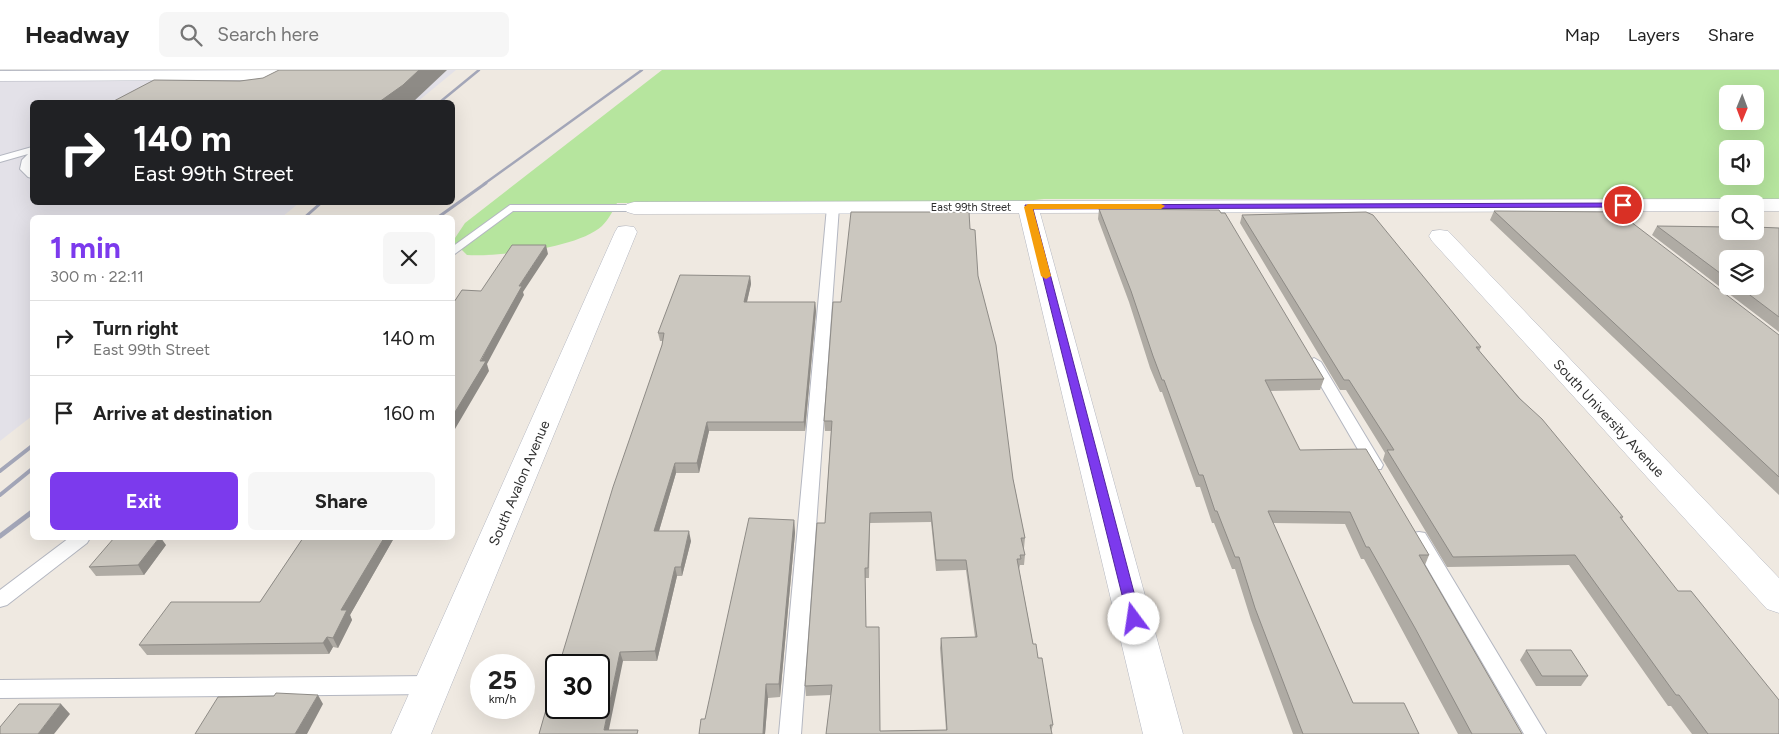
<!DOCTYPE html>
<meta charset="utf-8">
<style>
body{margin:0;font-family:Figtree,sans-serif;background:#f6f6f6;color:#222;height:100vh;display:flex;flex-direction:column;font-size:19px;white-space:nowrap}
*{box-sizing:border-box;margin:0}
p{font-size:16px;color:#767676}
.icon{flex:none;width:28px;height:28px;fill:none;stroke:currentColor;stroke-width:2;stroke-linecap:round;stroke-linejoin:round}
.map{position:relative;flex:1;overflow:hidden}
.details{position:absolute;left:30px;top:145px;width:425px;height:325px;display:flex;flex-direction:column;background:#fff;border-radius:8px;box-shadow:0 5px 20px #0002}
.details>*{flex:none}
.top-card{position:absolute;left:30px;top:30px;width:425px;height:105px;border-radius:8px;box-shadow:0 5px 20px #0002;background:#202124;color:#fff;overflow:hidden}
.needle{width:32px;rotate:181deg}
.tools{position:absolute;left:1719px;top:15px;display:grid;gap:10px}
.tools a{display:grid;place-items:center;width:45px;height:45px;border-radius:8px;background:#fff;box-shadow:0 5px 20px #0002;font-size:25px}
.speed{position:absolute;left:470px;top:584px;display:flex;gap:10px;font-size:25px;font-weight:700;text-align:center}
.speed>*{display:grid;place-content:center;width:65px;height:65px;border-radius:50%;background:#fff;box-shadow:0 5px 20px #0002;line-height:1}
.speed small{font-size:12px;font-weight:400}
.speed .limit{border:2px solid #111;border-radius:8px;background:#fff;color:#111}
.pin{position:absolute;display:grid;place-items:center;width:42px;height:42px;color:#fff;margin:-21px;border:2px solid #fff;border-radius:50%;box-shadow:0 1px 5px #0007}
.me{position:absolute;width:55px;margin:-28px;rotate:346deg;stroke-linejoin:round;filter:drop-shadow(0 0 4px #0008)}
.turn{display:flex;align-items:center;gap:18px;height:105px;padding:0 20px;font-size:22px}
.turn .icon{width:65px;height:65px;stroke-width:2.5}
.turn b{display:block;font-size:35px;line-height:42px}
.round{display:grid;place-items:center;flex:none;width:52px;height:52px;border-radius:8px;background:#f6f6f6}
.summary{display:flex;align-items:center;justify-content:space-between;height:85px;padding:0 20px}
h1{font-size:30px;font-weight:700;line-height:38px;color:#7c3aed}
.action{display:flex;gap:10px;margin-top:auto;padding:10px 20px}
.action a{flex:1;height:58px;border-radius:8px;background:#7c3aed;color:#fff;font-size:20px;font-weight:700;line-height:58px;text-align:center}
.action a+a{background:#f6f6f6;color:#222}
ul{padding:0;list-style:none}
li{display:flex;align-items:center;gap:15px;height:75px;padding:0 20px;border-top:1px solid #e0e0e0}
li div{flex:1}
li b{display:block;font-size:19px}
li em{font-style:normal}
header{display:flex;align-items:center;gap:30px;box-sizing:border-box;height:70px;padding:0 25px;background:#fff;border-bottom:1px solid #e0e0e0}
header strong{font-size:24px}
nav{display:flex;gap:28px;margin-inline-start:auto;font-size:18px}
.search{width:350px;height:45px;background:#f6f6f6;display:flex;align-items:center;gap:12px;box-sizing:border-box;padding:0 18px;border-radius:8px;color:#767676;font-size:19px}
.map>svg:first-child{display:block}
.industrial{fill:#e3e1e8}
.green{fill:#b6e59e;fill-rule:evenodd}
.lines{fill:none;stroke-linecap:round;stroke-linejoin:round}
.lane-casing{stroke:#b4b7c1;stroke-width:2}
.street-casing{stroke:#b4b7c1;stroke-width:1}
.secondary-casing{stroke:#b4b7c1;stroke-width:1}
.lane{fill:#fff;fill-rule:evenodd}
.street{fill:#fff;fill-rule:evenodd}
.secondary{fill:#fff;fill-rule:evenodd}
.rail-far3{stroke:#a3a6b8;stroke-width:2.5}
.rail-far2{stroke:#a3a6b8;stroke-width:3}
.rail-far1{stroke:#a3a6b8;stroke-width:4}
.rail{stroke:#a3a6b8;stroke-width:5}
.wall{fill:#afaba4;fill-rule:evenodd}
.shaded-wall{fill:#8e8b86}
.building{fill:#cbc7bf;stroke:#8e8b86;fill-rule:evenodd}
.route{fill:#7c3aed;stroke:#51269a}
.slow{fill:#f59e0b}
.labels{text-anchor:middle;stroke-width:4;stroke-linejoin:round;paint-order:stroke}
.far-street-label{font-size:11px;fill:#2e2e2e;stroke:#fff}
.street-label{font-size:14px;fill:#2e2e2e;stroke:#fff}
</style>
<header>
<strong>Headway</strong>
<div class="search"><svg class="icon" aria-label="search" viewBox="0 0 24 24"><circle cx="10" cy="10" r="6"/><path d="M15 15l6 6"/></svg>Search here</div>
<nav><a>Map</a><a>Layers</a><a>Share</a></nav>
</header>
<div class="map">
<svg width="1779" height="664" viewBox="0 0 1779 664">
<rect width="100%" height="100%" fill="#efe9e1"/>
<path class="industrial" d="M 0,0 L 456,0 L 417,32 L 32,32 L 32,132 L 299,133 L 282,147 L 32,148 L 32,346 L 0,371 Z"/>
<path class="green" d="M 662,0 L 1779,0 L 1779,129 L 1044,129 L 1015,132 L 617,133 C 613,141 608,150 602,156 C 578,178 499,187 467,185 L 453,171 L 465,153 ZM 1728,24 L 1755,24 L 1755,51 L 1728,51 ZM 1728,79 L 1755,79 L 1755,106 L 1728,106 Z"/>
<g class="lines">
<defs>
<path id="lane" d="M 32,77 L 30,98 L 32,108 L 28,107 L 20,99 L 22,90 L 28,84 L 0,92 L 0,86 Z
M 833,134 L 839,137 L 801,664 L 779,664 L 827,137 Z
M 510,135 L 634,135 L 640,138 L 634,141 L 513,141 L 452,186 L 452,177 Z
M 1314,288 L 1321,292 L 1383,395 L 1381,399 L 1369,399 L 1367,395 L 1307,292 Z
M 1419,462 L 1425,463 L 1546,664 L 1524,664 L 1410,468 L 1413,463 Z
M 69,468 L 90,468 L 87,473 L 7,535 L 0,537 L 0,520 Z
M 432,606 L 439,609 L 442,615 L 439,621 L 432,624 L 0,628 L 0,610 Z"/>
<path id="street" d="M 1728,129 L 1737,134 L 1728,134 L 1728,141 L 1040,143 L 1183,664 L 1143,664 L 1019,143 L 634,144 L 627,142 L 624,138 L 627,134 L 634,132 Z
M 1755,129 L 1779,129 L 1779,141 L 1755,141 L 1755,134 L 1746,134 Z
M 626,156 L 634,157 L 637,162 L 431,664 L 391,664 L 615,162 L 618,157 Z
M 1440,160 L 1448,161 L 1779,508 L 1779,543 L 1767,539 L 1432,171 L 1429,166 L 1432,161 Z"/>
<path id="secondary" d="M 337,0 L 329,5 L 246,10 L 0,11 L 0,1 Z"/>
</defs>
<use href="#lane" class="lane-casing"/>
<use href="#street" class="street-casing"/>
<use href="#secondary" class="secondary-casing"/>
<use href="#lane" class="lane"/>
<use href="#street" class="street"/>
<use href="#secondary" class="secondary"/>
<path class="rail-far3" d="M 440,32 L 479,0
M 484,114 L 642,0"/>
<path class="rail-far2" d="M 304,148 L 322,132
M 437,148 L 486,113"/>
<path class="rail-far1" d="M 0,401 L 32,376
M 0,425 L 32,399"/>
<path class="rail" d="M 0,466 L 32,442"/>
</g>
<path class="wall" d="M 1099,139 L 1324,309 L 1320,320 L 1270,321 L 1300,380 L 1429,485 L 1425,495 L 1522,664 L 1458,664 L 1408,571 L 1364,489 L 1361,489 L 1345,454 L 1273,453 L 1353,633 L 1419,664 L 1293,664 L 1251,550 L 1235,499 L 1232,499 L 1214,453 L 1212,453 L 1200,417 L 1196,417 L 1162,322 L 1160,322 L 1150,298 L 1129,232 L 1098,149 Z
M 1494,141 L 1779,265 L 1779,425 L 1490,150 Z
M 1242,145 L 1481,277 L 1479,281 L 1623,447 L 1622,449 L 1779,664 L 1692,664 L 1671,636 L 1668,636 L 1569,495 L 1447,497 L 1383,390 L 1385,383 L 1346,320 L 1340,320 L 1240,153 Z
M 1657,156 L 1779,158 L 1779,262 L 1652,165 ZM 1728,189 L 1755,216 L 1728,216 Z
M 970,159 L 1013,409 L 1025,468 L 1024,478 L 1023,478 L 1025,485 L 1024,495 L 1020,495 L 1019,499 L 1033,574 L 1038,588 L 1053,655 L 1051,662 L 826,664 L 831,625 L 806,626 L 805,616 L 825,453 L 831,361 L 825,361 L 824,351 L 841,232 ZM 931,452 L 936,501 L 966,500 L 975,567 L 941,568 L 940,578 L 946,660 L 880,661 L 866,557 L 865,508 L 869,508 L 870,453 Z
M 750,206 L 751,214 L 747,232 L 815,232 L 816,241 L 805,361 L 709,361 L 699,403 L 676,403 L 659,461 L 691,471 L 682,506 L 677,506 L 657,591 L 623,591 L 539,664 L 662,275 L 663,271 L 660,271 L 658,263 Z
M 794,450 L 795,463 L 780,627 L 768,628 L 765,664 L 699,664 Z
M 303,468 L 394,468 L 350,545 L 352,550 L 338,578 L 333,577 L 329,584 L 147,585 L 139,575 L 260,532 Z
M 166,475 L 144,505 L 96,506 L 89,497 Z
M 1526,580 L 1588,606 L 1581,616 L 1536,616 L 1520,590 Z"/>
<path class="shaded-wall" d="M 419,0 L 447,0 L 413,32 L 379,32 Z
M 546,175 L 548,184 L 523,222 L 524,225 L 487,294 L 489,301 L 455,359 L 452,365 L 452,347 L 519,216 Z
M 750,206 L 751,214 L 745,240 L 744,232 Z
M 815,232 L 816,241 L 805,361 L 804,352 Z
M 707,352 L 709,361 L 699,403 L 697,393 Z
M 675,393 L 676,403 L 656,471 L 654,461 Z
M 794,450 L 795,463 L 780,627 L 779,614 Z
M 689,461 L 691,471 L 682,506 L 681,497 Z
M 159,468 L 161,468 L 166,475 L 144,505 L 138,495 Z
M 384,468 L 394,468 L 350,545 L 352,550 L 338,578 L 333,568 L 341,540 Z
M 675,497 L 677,506 L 657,591 L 655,581 Z
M 327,567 L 333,577 L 329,584 L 323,573 Z
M 620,582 L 623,591 L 608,664 L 604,660 Z
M 766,614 L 768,628 L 765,664 L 763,664 Z
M 318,625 L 323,634 L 307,664 L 295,664 Z
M 61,634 L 70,644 L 54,664 L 38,664 Z"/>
<path class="building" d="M 279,0 L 419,0 L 403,15 L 379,32 L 112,32 L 154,10 L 240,11 L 263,8 Z
M 1099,139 L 1219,140 L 1221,143 L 1225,143 L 1324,309 L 1265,310 L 1300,380 L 1366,379 L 1429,485 L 1419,485 L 1522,664 L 1472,664 L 1415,558 L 1369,477 L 1366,477 L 1350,442 L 1268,441 L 1353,633 L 1404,633 L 1419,664 L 1303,664 L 1255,538 L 1239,487 L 1235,487 L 1217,441 L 1215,441 L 1203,405 L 1199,405 L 1164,310 L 1162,310 L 1153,286 L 1131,221 Z
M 1494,141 L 1618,142 L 1779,265 L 1779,407 Z
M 851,142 L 969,142 L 970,159 L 975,160 L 978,206 L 996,275 L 1013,409 L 1025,468 L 1021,468 L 1025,485 L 1020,485 L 1021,489 L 1017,489 L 1033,574 L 1036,574 L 1038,588 L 1042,588 L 1053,655 L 1050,655 L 1052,664 L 826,664 L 832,615 L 805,616 L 817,453 L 825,453 L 832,351 L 824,351 L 833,232 L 841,232 ZM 931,442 L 936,490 L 966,490 L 977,567 L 941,568 L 947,660 L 880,661 L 879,557 L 866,557 L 865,498 L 868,498 L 870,443 Z
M 1366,142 L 1373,145 L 1481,277 L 1476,277 L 1519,328 L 1542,349 L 1623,447 L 1620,447 L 1678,521 L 1691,521 L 1779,630 L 1779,664 L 1708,664 L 1679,625 L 1676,625 L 1575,485 L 1453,487 L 1387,380 L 1394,380 L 1349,310 L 1344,310 L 1242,145 Z
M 1657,156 L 1728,157 L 1728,161 L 1755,161 L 1755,157 L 1779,158 L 1779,247 L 1738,216 L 1755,216 L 1755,189 L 1728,189 L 1728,209 Z
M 512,175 L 546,175 L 519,216 L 522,216 L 480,291 L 486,291 L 452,347 L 452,235 L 462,220 L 481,221 Z
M 680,205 L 750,206 L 744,232 L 815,232 L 804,352 L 707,352 L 697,393 L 675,393 L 654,461 L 689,461 L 681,497 L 675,497 L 655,581 L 620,582 L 604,660 L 638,660 L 637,664 L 539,664 L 556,605 L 556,638 L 599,638 L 599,595 L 559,595 L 613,417 L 662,275 L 664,263 L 658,263 Z
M 749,448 L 794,450 L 779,614 L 766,614 L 763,664 L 699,664 L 701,649 L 705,649 Z
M 114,468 L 159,468 L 138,495 L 89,497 Z
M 303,468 L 384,468 L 341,540 L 347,540 L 333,568 L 327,567 L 323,573 L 139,575 L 171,532 L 260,532 Z
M 1526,580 L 1571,580 L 1588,606 L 1542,606 Z
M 276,623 L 318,625 L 295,664 L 195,664 L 218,627 L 274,626 Z
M 19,634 L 61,634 L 38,664 L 0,664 L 0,657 Z"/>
<path class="route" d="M 1623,133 L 1627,135 L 1626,137 L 1033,139 L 1141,549 L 1139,553 L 1129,553 L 1025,135 Z"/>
<path class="slow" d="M 1028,134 L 1161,134 L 1165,136 L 1161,139 L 1033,139 L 1051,206 L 1046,209 L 1041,206 L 1024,137 Z"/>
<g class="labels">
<g class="far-street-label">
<text x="971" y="141">East 99th Street</text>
</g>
<g class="street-label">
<text transform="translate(1609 348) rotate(47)" y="5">South University Avenue</text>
<text transform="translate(519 413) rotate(-67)" y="5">South Avalon Avenue</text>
</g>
</g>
</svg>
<div class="tools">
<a><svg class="needle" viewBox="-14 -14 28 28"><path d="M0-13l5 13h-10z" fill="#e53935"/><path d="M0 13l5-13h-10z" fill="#767676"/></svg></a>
<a><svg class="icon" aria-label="sound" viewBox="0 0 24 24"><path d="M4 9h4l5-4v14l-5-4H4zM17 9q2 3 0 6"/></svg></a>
<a><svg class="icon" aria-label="search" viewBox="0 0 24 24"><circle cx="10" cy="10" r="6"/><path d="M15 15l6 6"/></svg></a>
<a><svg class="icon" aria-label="layers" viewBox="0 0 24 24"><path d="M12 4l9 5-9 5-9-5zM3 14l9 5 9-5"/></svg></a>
</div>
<div class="speed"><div>25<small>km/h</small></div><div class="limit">30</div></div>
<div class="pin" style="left:1623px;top:135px;background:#d93025"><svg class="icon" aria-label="arrive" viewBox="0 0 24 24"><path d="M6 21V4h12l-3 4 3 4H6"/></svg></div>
<svg class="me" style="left:1134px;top:549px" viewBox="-20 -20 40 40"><circle r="19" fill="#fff"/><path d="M0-13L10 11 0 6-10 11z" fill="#7c3aed"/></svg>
<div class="top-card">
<div class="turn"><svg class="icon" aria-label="right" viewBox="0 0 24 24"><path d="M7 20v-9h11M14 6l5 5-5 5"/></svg><div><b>140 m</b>East 99th Street</div></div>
</div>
<section class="details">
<div class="summary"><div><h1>1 min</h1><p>300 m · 22:11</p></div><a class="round"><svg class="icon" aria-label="close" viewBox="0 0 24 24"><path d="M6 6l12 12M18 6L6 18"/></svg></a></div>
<ul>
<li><svg class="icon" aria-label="right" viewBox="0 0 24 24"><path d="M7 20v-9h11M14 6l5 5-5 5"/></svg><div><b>Turn right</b><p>East 99th Street</p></div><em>140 m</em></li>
<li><svg class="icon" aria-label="arrive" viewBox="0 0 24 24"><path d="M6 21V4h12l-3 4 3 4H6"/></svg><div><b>Arrive at destination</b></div><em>160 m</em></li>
</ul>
<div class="action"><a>Exit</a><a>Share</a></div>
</section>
</div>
